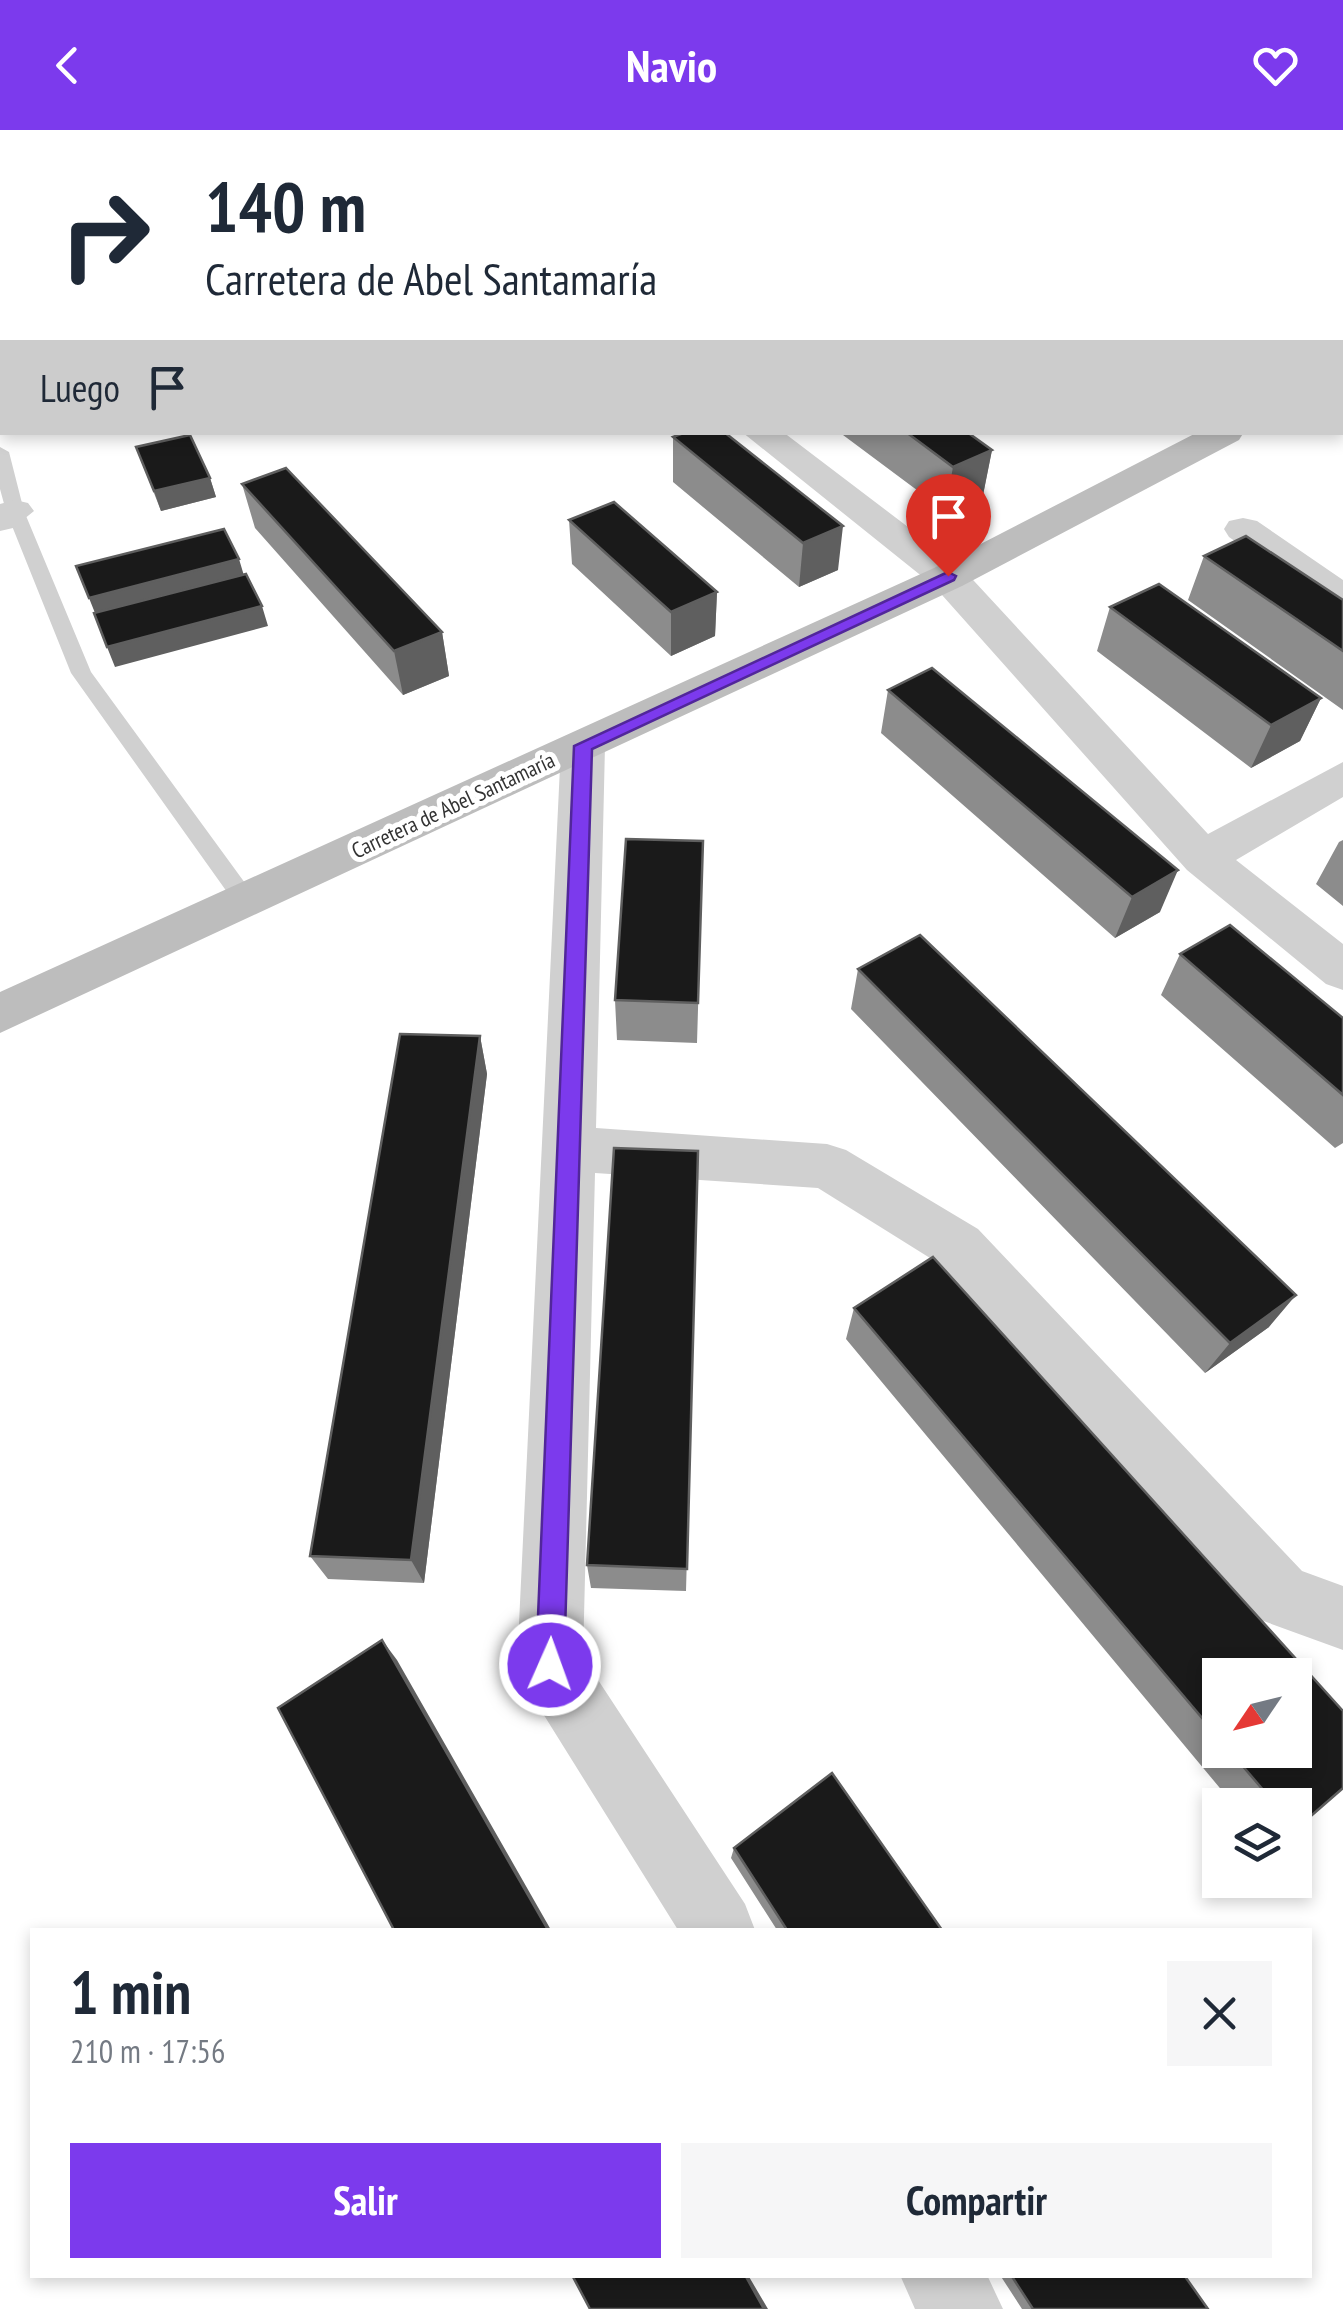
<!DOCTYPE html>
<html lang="es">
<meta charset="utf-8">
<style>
body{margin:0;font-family:"PT Sans Narrow",sans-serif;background:#f6f6f7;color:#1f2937;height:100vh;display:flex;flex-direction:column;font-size:38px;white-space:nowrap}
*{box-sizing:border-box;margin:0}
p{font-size:32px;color:#747a83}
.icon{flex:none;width:55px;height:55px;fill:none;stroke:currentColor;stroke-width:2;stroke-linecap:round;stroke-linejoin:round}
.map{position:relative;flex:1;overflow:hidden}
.sheet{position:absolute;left:30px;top:1798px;width:1282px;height:350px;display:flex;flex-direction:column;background:#fff;border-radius:0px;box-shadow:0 5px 15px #0003}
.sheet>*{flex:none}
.guide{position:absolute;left:0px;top:0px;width:1345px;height:305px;box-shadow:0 5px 15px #0003;background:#fff;color:#1f2937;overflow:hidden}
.needle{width:65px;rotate:235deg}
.controls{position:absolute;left:1202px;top:1528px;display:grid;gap:20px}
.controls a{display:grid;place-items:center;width:110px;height:110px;border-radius:0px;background:#fff;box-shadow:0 5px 15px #0003;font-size:50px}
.pin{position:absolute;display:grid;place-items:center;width:85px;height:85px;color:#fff;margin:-102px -42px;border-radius:50% 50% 50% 0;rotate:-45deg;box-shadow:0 0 10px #0007}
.pin .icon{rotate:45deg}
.me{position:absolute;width:110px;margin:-55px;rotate:2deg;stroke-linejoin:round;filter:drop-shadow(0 0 8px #0008)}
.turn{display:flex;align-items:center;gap:35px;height:210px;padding:0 40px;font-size:45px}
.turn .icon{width:130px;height:130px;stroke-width:2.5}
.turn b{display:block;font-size:70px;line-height:85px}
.then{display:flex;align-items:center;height:95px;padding:0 40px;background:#0003;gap:20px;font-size:38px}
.round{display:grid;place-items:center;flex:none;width:105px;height:105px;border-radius:0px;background:#f6f6f7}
.overview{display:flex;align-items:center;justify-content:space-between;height:170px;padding:0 40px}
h1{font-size:60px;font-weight:700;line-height:75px}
.action{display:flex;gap:20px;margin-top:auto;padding:20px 40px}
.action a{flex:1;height:115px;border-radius:0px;background:#7c3aed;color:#fff;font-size:40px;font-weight:700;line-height:115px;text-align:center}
.action a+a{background:#f6f6f7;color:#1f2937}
header{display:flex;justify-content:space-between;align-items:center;height:130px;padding:0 40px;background:#7c3aed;color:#fff;font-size:45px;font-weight:700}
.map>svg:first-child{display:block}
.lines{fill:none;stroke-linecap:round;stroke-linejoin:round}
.service{fill:#d0d0d0;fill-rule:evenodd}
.minor{fill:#d0d0d0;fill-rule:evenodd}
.secondary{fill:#bdbdbd;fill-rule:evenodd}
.wall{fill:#8c8c8c;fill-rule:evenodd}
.shaded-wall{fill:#5f5f5f}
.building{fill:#1a1a1a;stroke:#5f5f5f;stroke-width:2.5}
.route{fill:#7c3aed;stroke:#51269a;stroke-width:2.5}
.labels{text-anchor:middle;stroke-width:10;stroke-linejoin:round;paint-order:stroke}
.far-street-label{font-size:22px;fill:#333;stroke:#fff}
</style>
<header><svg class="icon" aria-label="back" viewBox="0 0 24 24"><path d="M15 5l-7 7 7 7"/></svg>Navio<svg class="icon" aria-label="heart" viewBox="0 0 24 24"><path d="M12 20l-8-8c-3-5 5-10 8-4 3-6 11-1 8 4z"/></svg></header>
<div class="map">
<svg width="1343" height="2179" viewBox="0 0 1343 2179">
<rect width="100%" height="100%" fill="#fff"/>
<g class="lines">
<path class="service" d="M 0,317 L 9,322 L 24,381 L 91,542 L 253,764 L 257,770 L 253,776 L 237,776 L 71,543 L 6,381 L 0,359 Z"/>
<path class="minor" d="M 354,0 L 384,0 L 385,2 L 355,2 Z
M 907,0 L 939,0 L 940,2 L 908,2 Z
M 0,68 L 2,69 L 2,89 L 0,89 Z
M 1342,213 L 1343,213 L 1343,234 L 1342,234 Z
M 742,302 L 783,302 L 962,438 L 1208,704 L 1343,632 L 1343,667 L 1236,730 L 1343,814 L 1343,860 L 1326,854 L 1187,740 L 934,456 Z
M 15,370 L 28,373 L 34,381 L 13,398 L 0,401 L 0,374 Z
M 1243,388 L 1257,391 L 1343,450 L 1343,480 L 1329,477 L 1229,407 L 1224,399 L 1229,391 Z
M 583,601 L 598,606 L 605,616 L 596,998 L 827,1014 L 846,1020 L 978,1099 L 1302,1441 L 1343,1456 L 1343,1520 L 1258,1489 L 938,1133 L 818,1058 L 595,1043 L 583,1527 L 745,1774 L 755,1800 L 678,1800 L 527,1558 L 517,1535 L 561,616 L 568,606 Z
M 900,2145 L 987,2145 L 1003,2179 L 915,2179 Z"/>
<path class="secondary" d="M 1342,232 L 1343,232 L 1343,252 L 1342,252 Z
M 1198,302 L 1244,302 L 1239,310 L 962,456 L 0,903 L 0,862 L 934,438 Z"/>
</g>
<path class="wall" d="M 232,0 L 306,0 L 307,2 L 235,2 Z
M 720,0 L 838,0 L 843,2 L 724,2 Z
M 1033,0 L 1115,0 L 1115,2 L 1037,2 Z
M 843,302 L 967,302 L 992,320 L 983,365 L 945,381 L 843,305 Z
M 673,307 L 838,440 L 799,457 L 673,352 Z
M 136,317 L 210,348 L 216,367 L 161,381 Z
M 242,354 L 442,502 L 449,546 L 403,565 L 255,398 Z
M 569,390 L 717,462 L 715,506 L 671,526 L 572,434 Z
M 1204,426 L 1343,470 L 1343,580 L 1188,470 Z
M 1110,477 L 1321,568 L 1300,611 L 1251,638 L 1097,521 Z
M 888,560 L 1160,782 L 1115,808 L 881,603 Z
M 1343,710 L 1343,776 L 1316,754 L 1339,712 Z
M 703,711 L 697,913 L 617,910 L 615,870 Z
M 1180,824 L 1343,888 L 1343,1013 L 1335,1018 L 1161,865 Z
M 858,839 L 1269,1197 L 1205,1243 L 851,879 Z
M 480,906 L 487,944 L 424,1453 L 328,1449 L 310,1426 Z
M 698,1021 L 686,1461 L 591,1458 L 587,1435 Z
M 933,1127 L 1343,1581 L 1343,1658 L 1296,1699 L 1295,1700 L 1295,1675 L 1234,1675 L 846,1209 L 854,1178 ZM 1220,1545 L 1295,1545 L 1295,1620 L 1220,1620 Z
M 734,1718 L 942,1800 L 777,1800 L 731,1728 Z
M 1000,2145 L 1184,2145 L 1208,2179 L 1022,2179 Z"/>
<path class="shaded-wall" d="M 87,0 L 136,0 L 126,2 L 88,2 Z
M 264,0 L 306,0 L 307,2 L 264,2 Z
M 520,0 L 548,0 L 539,2 L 520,2 Z
M 1080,0 L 1115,0 L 1115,2 L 1079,2 Z
M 992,320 L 983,365 L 945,381 L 953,337 Z
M 210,348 L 216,367 L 161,381 L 154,361 Z
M 843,396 L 838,440 L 799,457 L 803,413 Z
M 239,429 L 245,449 L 97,488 L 89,468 Z
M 717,462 L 715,506 L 671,526 L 671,482 Z
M 262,476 L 268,496 L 115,537 L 107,517 Z
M 442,502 L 449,546 L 403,565 L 394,521 Z
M 1321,568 L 1300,611 L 1251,638 L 1271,595 Z
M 1178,740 L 1160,782 L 1115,808 L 1132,767 Z
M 480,906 L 487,944 L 424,1453 L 411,1430 Z
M 1296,1165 L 1269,1197 L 1205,1243 L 1230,1213 Z
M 382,1510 L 397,1530 L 551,1800 L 548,1800 Z
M 745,2145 L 748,2145 L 768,2179 L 764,2179 Z"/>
<path class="building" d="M 8,0 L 63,0 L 65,2 L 10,2 Z
M 583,0 L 610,0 L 614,2 L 575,2 Z
M 789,0 L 838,0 L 843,2 L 794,2 Z
M 686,302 L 724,302 L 843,396 L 803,413 L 673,307 Z
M 906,302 L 967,302 L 992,320 L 953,337 Z
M 190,305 L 210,348 L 154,361 L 136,317 Z
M 286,338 L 442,502 L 394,521 L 242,354 Z
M 614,372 L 717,462 L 671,482 L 569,390 Z
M 224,399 L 239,429 L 89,468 L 76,436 Z
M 1246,406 L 1343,470 L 1343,521 L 1204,426 Z
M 246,444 L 262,476 L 107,517 L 94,483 Z
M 1159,454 L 1321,568 L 1271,595 L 1110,477 Z
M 932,538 L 1178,740 L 1132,767 L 888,560 Z
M 626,709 L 703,711 L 698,873 L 615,870 Z
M 1230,795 L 1343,888 L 1343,965 L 1180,824 Z
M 920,805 L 1296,1165 L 1230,1213 L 858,839 Z
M 400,904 L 480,906 L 411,1430 L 310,1426 Z
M 614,1018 L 698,1021 L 687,1439 L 587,1435 Z
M 933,1127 L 1343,1581 L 1343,1658 L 1296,1699 L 1295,1697 L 1295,1675 L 1276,1675 L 1229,1620 L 1295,1620 L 1295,1545 L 1220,1545 L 1220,1609 L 854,1178 Z
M 382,1510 L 548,1800 L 394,1800 L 278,1578 Z
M 832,1643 L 942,1800 L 787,1800 L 734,1718 Z
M 572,2145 L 745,2145 L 764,2179 L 590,2179 Z
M 1011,2145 L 1184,2145 L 1208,2179 L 1033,2179 Z"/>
<path class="route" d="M 948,442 L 956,446 L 954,450 L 592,619 L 564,1535 L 560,1545 L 550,1549 L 540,1545 L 536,1535 L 574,616 Z"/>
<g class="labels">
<g class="far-street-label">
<text transform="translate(453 675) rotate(-25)" y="8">Carretera de Abel Santamaría</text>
</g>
</g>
</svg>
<div class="controls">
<a><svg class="needle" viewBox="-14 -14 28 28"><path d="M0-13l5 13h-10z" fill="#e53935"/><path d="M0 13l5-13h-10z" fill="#747a83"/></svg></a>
<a><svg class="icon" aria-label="layers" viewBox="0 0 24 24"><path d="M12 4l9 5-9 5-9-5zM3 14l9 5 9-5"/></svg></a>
</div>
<div class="pin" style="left:948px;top:446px;background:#d93025"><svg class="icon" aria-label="arrive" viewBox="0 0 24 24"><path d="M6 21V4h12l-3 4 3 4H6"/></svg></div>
<svg class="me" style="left:550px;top:1535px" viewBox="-20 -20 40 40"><circle r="17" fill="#7c3aed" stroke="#fff" stroke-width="3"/><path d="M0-11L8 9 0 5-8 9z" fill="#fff"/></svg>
<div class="guide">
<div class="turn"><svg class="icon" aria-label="right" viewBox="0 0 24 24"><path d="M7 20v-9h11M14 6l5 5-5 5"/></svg><div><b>140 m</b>Carretera de Abel Santamaría</div></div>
<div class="then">Luego<svg class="icon" aria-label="arrive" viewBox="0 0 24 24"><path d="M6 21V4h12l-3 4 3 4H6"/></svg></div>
</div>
<section class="sheet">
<div class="overview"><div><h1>1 min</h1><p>210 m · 17:56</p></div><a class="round"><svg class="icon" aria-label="close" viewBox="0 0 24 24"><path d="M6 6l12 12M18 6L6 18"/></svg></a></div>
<div class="action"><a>Salir</a><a>Compartir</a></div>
</section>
</div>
